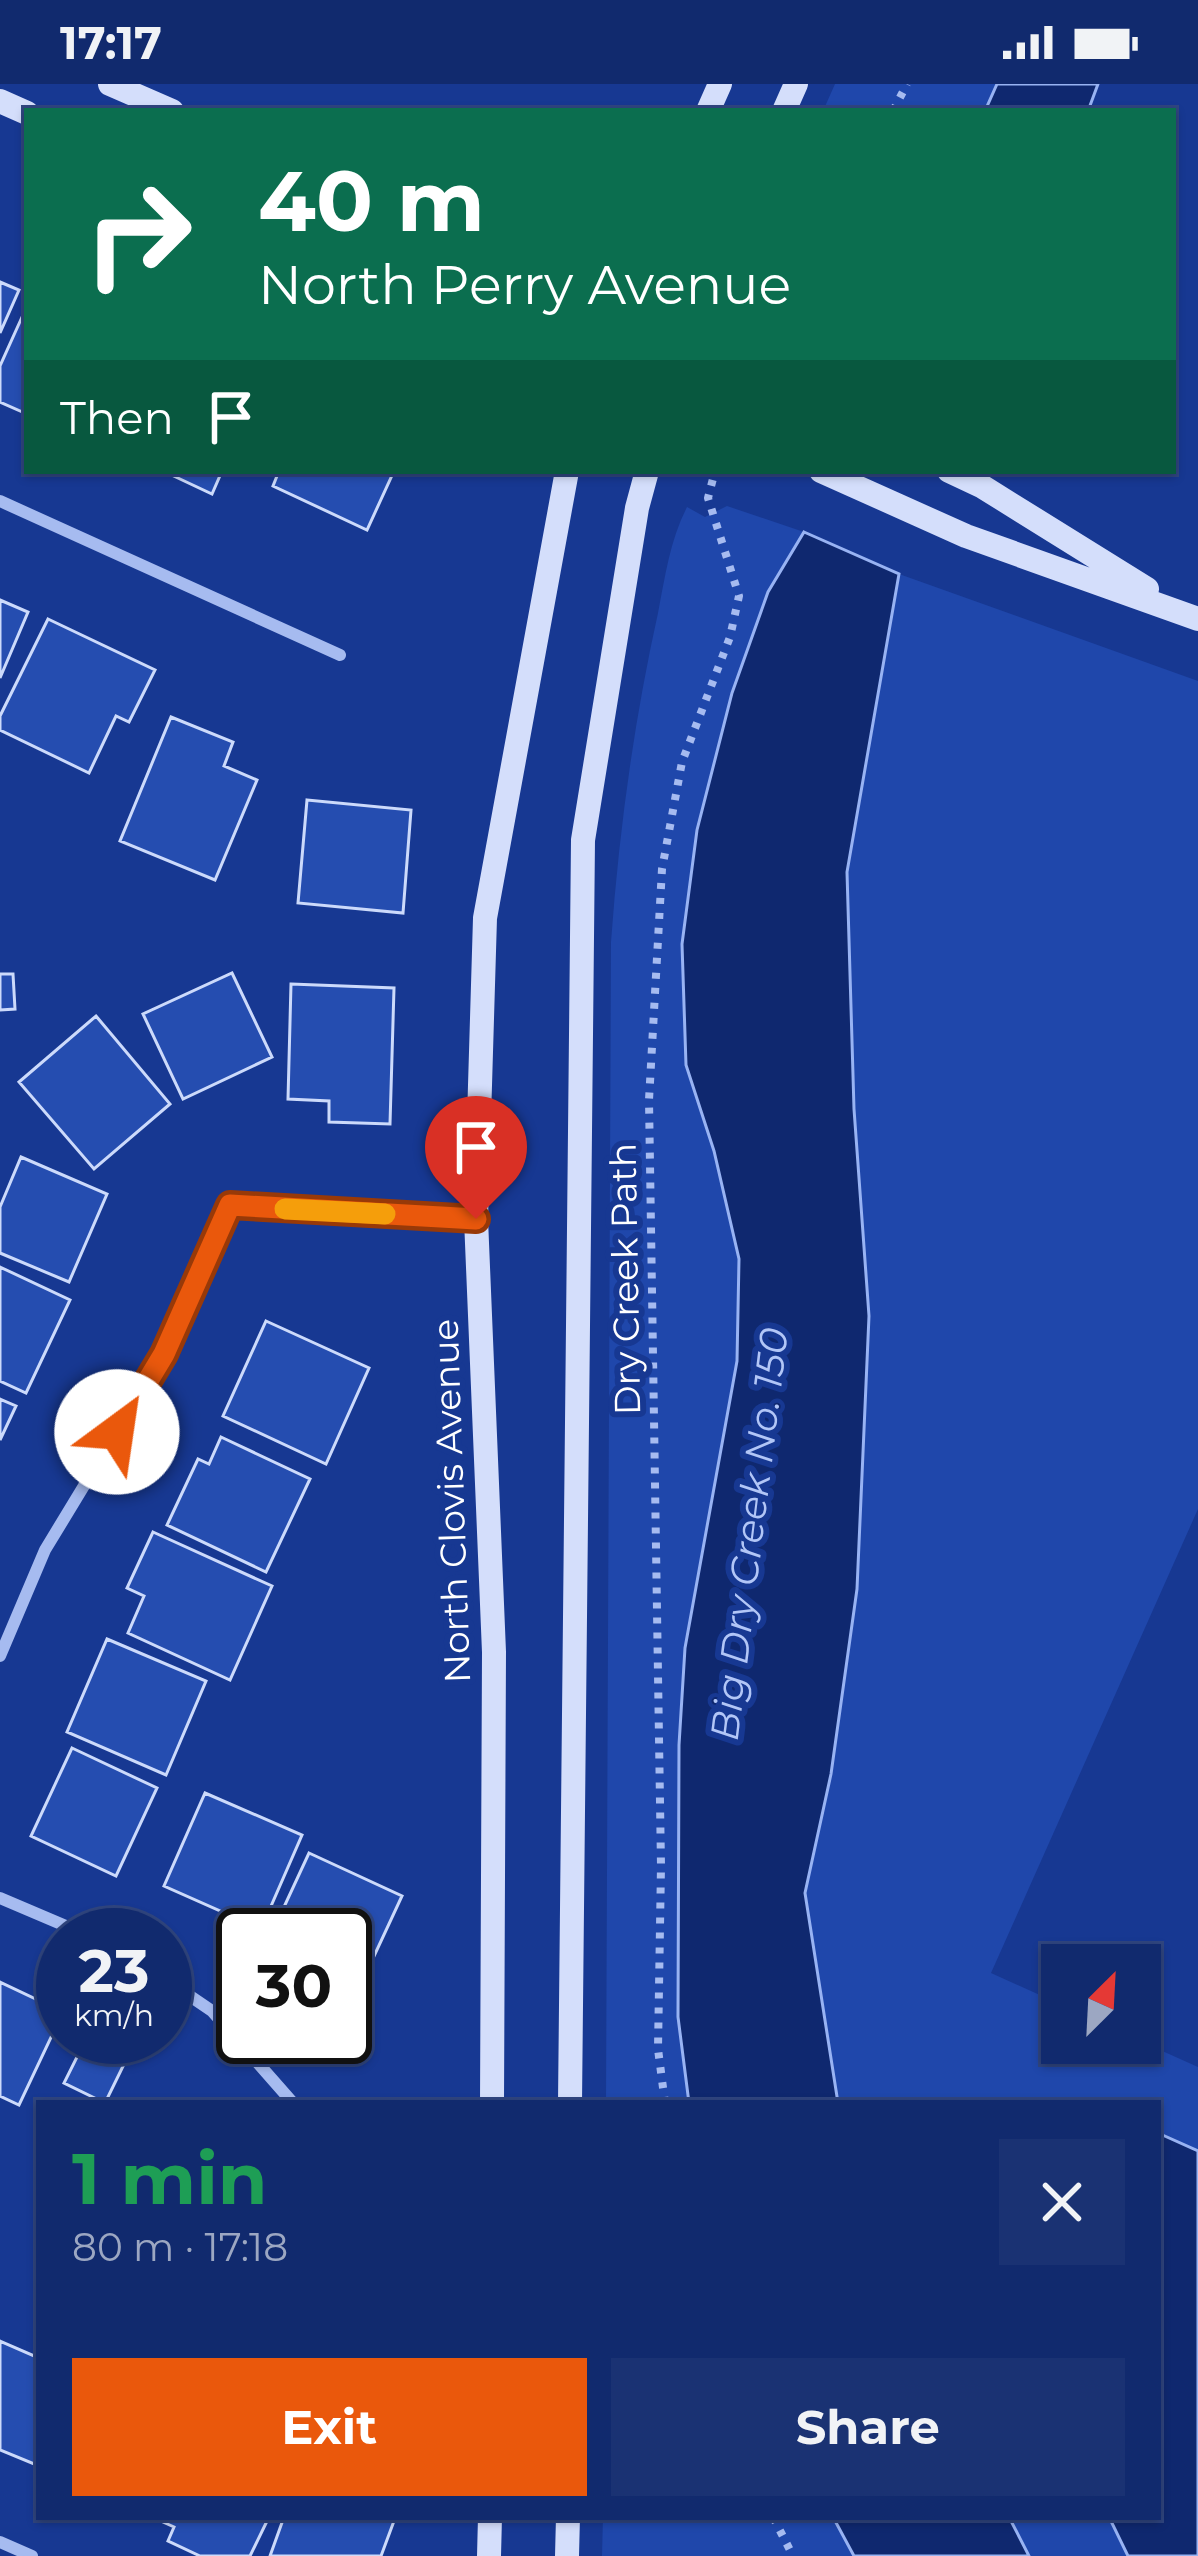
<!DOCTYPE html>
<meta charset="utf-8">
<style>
body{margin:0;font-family:Montserrat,sans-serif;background:#1a3273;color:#f1f3f6;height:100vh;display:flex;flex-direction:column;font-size:45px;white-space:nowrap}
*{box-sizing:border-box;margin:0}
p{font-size:39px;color:#9ca7c2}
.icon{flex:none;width:66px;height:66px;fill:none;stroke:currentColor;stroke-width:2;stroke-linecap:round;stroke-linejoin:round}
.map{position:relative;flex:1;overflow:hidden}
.drawer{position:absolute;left:36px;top:2016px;width:1125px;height:420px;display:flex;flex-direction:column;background:#112a6e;border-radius:0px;box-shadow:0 3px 9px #0004,0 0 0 3px #304681}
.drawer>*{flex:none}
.top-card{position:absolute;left:24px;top:24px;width:1152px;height:366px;border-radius:0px;box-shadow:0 3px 9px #0004,0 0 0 3px #304681;background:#0b6e4f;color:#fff;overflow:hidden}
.needle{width:78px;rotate:24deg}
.buttons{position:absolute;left:1041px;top:1860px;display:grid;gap:24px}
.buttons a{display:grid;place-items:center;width:120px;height:120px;border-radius:0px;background:#112a6e;box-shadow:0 3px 9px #0004,0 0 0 3px #304681;font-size:60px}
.speed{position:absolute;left:36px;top:1824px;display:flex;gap:24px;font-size:60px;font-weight:700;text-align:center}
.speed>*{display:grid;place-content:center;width:156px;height:156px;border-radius:50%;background:#112a6e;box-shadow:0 3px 9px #0004,0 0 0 3px #304681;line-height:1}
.speed small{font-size:30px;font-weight:400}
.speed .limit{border:6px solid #111;border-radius:18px;background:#fff;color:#111}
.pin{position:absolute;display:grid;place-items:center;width:102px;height:102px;color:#fff;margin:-123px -51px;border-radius:50% 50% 50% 0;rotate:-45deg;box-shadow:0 0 12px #0007}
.pin .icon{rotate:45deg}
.me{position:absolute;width:132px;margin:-66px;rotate:31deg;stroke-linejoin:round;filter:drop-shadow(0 0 9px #0008)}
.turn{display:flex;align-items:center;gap:42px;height:252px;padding:0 36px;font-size:54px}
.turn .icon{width:156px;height:156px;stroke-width:2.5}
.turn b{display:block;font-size:84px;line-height:102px}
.then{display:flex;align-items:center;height:114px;padding:0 36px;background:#0003;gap:24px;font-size:45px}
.round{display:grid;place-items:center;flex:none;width:126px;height:126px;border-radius:0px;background:#1a3273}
.summary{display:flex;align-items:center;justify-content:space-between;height:204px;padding:0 36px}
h1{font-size:72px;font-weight:700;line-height:90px;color:#1e9e55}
.button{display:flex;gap:24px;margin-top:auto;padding:24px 36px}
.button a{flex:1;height:138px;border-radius:0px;background:#ea580c;color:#fff;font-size:48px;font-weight:700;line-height:138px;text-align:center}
.button a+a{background:#1a3273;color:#f1f3f6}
.status{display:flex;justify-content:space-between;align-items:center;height:84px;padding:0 60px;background:#112a6e;direction:ltr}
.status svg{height:33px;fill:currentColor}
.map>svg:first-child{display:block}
.green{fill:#1f47ab}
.water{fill:#0f286f;stroke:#98b3f3;stroke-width:3}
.building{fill:#254db0;stroke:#ccdafb;stroke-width:3}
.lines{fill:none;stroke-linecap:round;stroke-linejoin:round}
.path{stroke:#a6bbf0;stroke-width:8;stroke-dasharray:6 9;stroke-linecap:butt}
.minor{stroke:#a6bbf0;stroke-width:12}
.secondary{stroke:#d4defb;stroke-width:24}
.route-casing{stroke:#983908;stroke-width:30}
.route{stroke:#ea580c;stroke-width:21}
.slow{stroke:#f59e0b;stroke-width:21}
.labels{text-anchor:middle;stroke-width:12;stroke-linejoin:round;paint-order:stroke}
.street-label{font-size:36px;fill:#fff;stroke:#173892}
.water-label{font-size:39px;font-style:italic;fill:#b2c6f7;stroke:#173892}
</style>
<div class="status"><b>17:17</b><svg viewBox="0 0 49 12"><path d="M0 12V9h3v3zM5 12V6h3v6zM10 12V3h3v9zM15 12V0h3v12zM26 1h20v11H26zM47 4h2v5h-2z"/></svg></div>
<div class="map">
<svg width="1198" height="2472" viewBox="0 0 1198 2472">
<rect width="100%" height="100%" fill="#173892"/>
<path class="green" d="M 835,0 L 997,0 L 985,27 L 823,27 Z
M 727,422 L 804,448 L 768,508 L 732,609 L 697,746 L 686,981 L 714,1067 L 739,1175 L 737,1277 L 685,1564 L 679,1661 L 678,1933 L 689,2019 L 606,2019 L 611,858 C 619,747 634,637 658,529 C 665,493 670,456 687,423 L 705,433 Z
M 899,490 L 1198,597 L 1198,1425 L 991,1889 L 1062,1921 L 1062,1959 L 1140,1957 L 1198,1983 L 1198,2472 L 1029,2472 L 1009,2433 L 1158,2433 L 1158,2019 L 838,2019 L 805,1809 L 831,1690 L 857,1505 L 869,1232 L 854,1025 L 847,788 Z
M 603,2433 L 833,2433 L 854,2472 L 602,2472 Z"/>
<path class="water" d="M 997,0 L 1098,0 L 1088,27 L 985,27 Z
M 804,448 L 899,490 L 847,788 L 854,1025 L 869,1232 L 857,1505 L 831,1690 L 805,1809 L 838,2019 L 689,2019 L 678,1933 L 679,1661 L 685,1564 L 737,1277 L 739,1175 L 714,1067 L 686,981 L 682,860 L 697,746 L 732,609 L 768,508 Z
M 1158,2049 L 1198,2067 L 1198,2472 L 1128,2472 L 1109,2433 L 1158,2433 Z
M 833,2433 L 1009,2433 L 1029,2472 L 854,2472 Z"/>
<path class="building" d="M 0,198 L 19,206 L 0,249 Z
M 27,222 L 27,330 L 0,318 L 0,282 Z
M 163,387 L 222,387 L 212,410 Z
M 279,387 L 394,387 L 367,446 L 273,402 Z
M 0,516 L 28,528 L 0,594 Z
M 48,535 L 155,586 L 129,638 L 116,632 L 89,689 L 0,646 L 0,632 Z
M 171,633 L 233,658 L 224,682 L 257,696 L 215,796 L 120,757 Z
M 307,716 L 411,726 L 403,829 L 298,819 Z
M 232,889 L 272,973 L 183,1015 L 143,930 Z
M 0,890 L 13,890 L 15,925 L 0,926 Z
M 291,900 L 394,904 L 390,1040 L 329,1038 L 329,1017 L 288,1015 Z
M 96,932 L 170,1020 L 94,1085 L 19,998 Z
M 21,1073 L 107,1110 L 69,1198 L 0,1169 L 0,1123 Z
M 0,1183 L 70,1216 L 26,1309 L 0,1297 Z
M 266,1237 L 369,1284 L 326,1380 L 223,1332 Z
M 0,1315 L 16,1322 L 0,1356 Z
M 221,1353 L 310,1395 L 266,1488 L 167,1441 L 198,1375 L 209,1380 Z
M 153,1448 L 272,1502 L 230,1596 L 128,1549 L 144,1512 L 127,1504 Z
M 107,1555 L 206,1597 L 166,1691 L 67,1648 Z
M 72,1664 L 157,1704 L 116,1792 L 31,1752 Z
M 205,1709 L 302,1751 L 261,1845 L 164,1802 Z
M 309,1769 L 402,1812 L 356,1911 L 345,1905 L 345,1851 L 271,1851 Z
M 0,1898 L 63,1928 L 19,2021 L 0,2012 Z
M 87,1953 L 109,1953 L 132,1964 L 105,2019 L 64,1999 Z
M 0,2257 L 39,2274 L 39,2382 L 0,2366 Z
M 269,2433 L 250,2472 L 200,2472 L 168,2457 L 174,2443 L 154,2434 Z
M 284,2433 L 382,2433 L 394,2437 L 381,2472 L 270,2472 Z"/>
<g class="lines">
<path class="path" d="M 893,27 L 907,0
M 665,2019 L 658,1965 L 661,1782 L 649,1016 L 662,785 L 682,678 L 730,553 L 739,512 L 708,414 L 715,387
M 773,2433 L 793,2472"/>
<path class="minor" d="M 0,417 L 340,571
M 0,1572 L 45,1466 L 164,1270 L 230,1122 L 476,1135
M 0,1814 L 87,1851
M 165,1895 L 212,1927 L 293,2019
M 0,2458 L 32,2472"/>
<path class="secondary" d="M 110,0 L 172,27
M 0,17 L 27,29
M 708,27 L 720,0
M 784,27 L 796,0
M 821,387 L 966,452 L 1198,535
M 949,387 L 983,403 L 1147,505
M 492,2019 L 494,1568 L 476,1135 L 485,834 L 567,387
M 570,2019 L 583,756 L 637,424 L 647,387
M 489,2472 L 490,2433
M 567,2472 L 568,2433"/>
</g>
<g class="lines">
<defs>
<path id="route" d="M 117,1348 L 164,1270 L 230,1121 L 476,1135"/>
</defs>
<use href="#route" class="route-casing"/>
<use href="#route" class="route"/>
<path class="slow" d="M 285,1125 L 385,1130"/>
</g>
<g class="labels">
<g class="street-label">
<text transform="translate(625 1195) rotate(-91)" y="13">Dry Creek Path</text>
<text transform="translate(451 1417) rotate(-92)" y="13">North Clovis Avenue</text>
</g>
<g class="water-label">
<text transform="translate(749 1450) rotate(-83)" y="14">Big Dry Creek No. 150</text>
</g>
</g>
</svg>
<div class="buttons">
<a><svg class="needle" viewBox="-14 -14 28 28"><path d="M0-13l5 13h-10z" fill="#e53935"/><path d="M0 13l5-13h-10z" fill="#9ca7c2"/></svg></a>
</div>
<div class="speed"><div>23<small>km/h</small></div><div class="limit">30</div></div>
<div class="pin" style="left:476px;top:1135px;background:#d93025"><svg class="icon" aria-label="arrive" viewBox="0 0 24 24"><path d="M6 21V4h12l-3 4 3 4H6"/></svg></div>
<svg class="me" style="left:117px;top:1348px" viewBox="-20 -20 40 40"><circle r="19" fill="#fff"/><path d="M0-13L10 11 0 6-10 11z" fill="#ea580c"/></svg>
<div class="top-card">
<div class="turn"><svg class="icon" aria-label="right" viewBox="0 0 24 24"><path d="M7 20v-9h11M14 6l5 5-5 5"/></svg><div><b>40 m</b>North Perry Avenue</div></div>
<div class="then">Then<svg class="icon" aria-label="arrive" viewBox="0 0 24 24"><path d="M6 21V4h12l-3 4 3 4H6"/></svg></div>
</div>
<section class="drawer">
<div class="summary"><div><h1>1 min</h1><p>80 m · 17:18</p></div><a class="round"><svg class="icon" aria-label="close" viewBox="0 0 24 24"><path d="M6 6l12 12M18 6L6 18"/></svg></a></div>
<div class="button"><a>Exit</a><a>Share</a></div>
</section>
</div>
